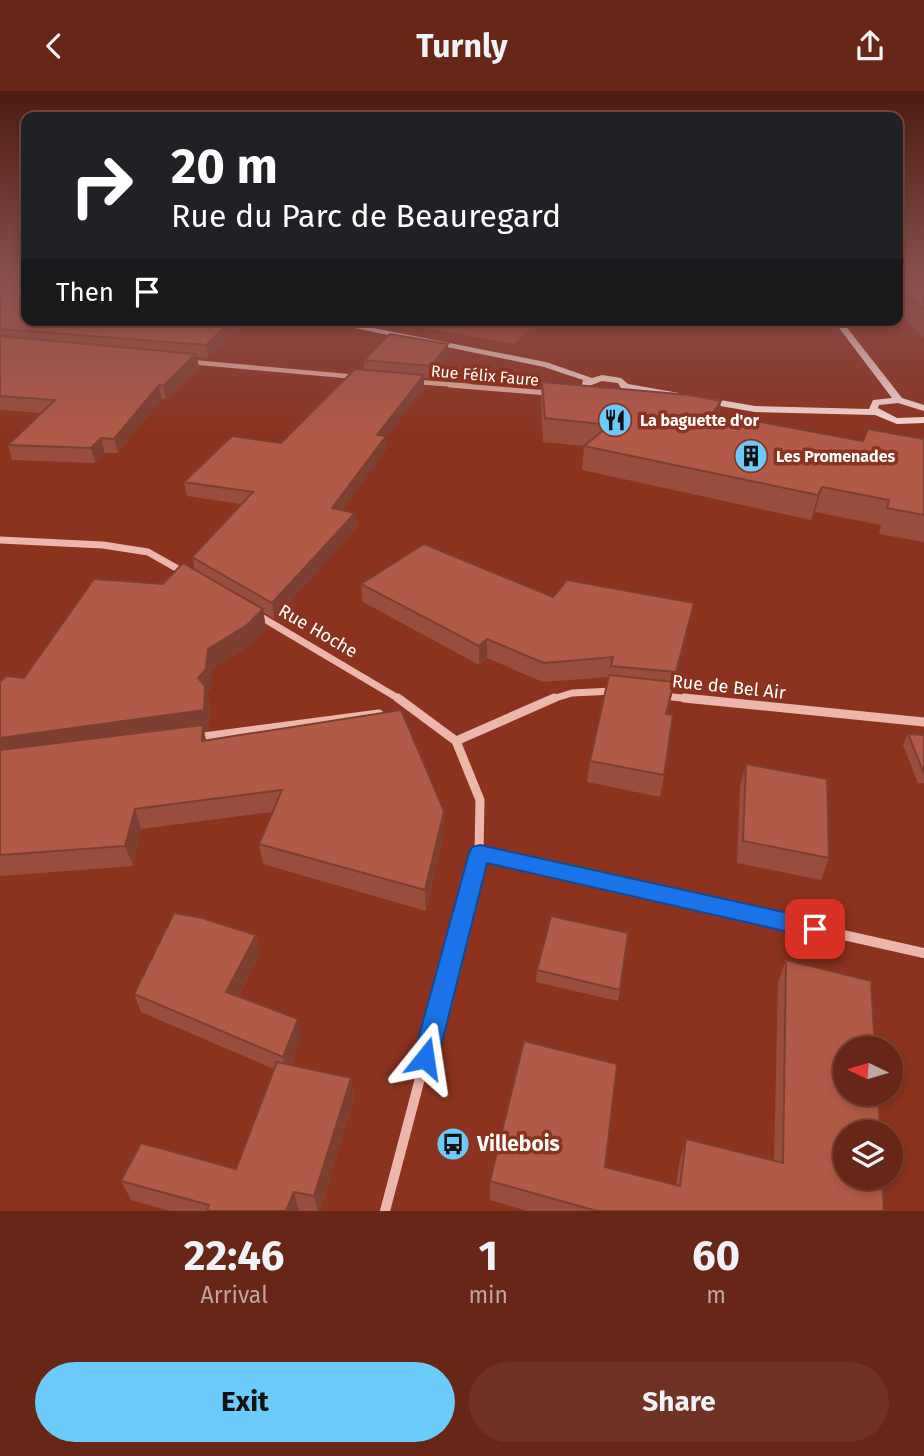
<!DOCTYPE html>
<meta charset="utf-8">
<style>
body{margin:0;font-family:"Fira Sans",sans-serif;background:#703224;color:#f1f3f6;height:100vh;display:flex;flex-direction:column;font-size:26px;white-space:nowrap}
*{box-sizing:border-box;margin:0}
p{font-size:23px;color:#bda5a1}
.icon{flex:none;width:38px;height:38px;fill:none;stroke:currentColor;stroke-width:2;stroke-linecap:round;stroke-linejoin:round}
.map{position:relative;height:1120px;overflow:hidden}
.details{display:flex;flex-direction:column;background:#682617;flex:1}
.details>*{flex:none}
.top-card{position:absolute;left:21px;top:21px;width:882px;height:214px;border-radius:14px;box-shadow:0 4px 10px #0003,0 0 0 2px #7b4336;background:#202124;color:#fff;overflow:hidden}
.needle{width:46px;rotate:275deg}
.controls{position:absolute;left:833px;top:945px;display:grid;gap:14px}
.controls a{display:grid;place-items:center;width:70px;height:70px;border-radius:50%;background:#682617;box-shadow:0 4px 10px #0003,0 0 0 2px #7b4336;font-size:35px}
.pin{position:absolute;display:grid;place-items:center;width:60px;height:60px;color:#fff;margin:-30px;border-radius:14px;box-shadow:0 4px 10px #0006}
.me{position:absolute;width:77px;margin:-38px;rotate:15deg;stroke-linejoin:round;filter:drop-shadow(0 0 5px #0008)}
.turn{display:flex;align-items:center;gap:24px;height:147px;padding:0 35px;font-size:32px}
.turn .icon{width:91px;height:91px;stroke-width:2.5}
.turn b{display:block;font-size:49px;line-height:60px}
.then{display:flex;align-items:center;height:66px;padding:0 35px;background:#0003;gap:14px;font-size:26px}
.eta{display:flex;justify-content:space-evenly;align-items:center;height:119px;text-align:center}
.eta b{font-size:42px;font-weight:700;line-height:49px}
.primary-button{display:flex;gap:14px;margin-top:auto;padding:14px 35px}
.primary-button a{flex:1;height:80px;border-radius:42px;background:#6bcbfa;color:#111;font-size:28px;font-weight:700;line-height:80px;text-align:center}
.primary-button a+a{background:#703224;color:#f1f3f6}
header{display:flex;justify-content:space-between;align-items:center;height:91px;padding:0 35px;background:#682617;font-size:32px;font-weight:700}
.map>svg:first-child{display:block}
.green{fill:#aa4936}
.lines{fill:none;stroke-linecap:round;stroke-linejoin:round}
.street-far4{stroke:#ecb6ab;stroke-width:4.5}
.street-far3{stroke:#ecb6ab;stroke-width:5}
.street-far2{stroke:#ecb6ab;stroke-width:7}
.street-far1{stroke:#ecb6ab;stroke-width:9}
.street{stroke:#ecb6ab;stroke-width:10}
.secondary{fill:#f9ddd7;fill-rule:evenodd}
.wall{fill:#994d3e}
.shaded-wall{fill:#7d3f32}
.building{fill:#b25a48;stroke:#7d3f32;stroke-width:2}
.route{fill:#1a73e8;stroke:#114b97;stroke-width:2}
.labels{text-anchor:middle;stroke-width:7;stroke-linejoin:round;paint-order:stroke}
.far-street-label{font-size:16px;fill:#fff;stroke:#8b331f}
.far-poi-label{font-size:16px;font-weight:bold;fill:#fff;stroke:#8b331f;text-anchor:start}
.street-label{font-size:18px;fill:#fff;stroke:#8b331f}
.near-poi-label{font-size:21px;font-weight:bold;fill:#fff;stroke:#8b331f;text-anchor:start}
</style>
<header><svg class="icon" aria-label="back" viewBox="0 0 24 24"><path d="M15 5l-7 7 7 7"/></svg>Turnly<svg class="icon" aria-label="share" viewBox="0 0 24 24"><path d="M12 15V3M7 8l5-5 5 5M5 13v7h14v-7"/></svg></header>
<div class="map">
<svg width="924" height="1120" viewBox="0 0 924 1120">
<rect width="100%" height="100%" fill="#8b331f"/>
<path class="green" d="M 382,229 L 539,229 L 514,253 Z"/>
<g class="lines">
<path class="street-far4" d="M 191,271 L 357,286
M 417,291 L 470,295"/>
<path class="street-far3" d="M 450,294 L 548,302"/>
<path class="street-far2" d="M 0,449 L 103,454 L 148,461 L 185,482
M 256,523 L 401,609
M 663,605 L 701,609
M 549,609 L 572,602 L 613,600"/>
<path class="street-far1" d="M 398,607 L 456,650 L 480,709 L 479,762 L 460,834
M 684,607 L 924,631
M 196,647 L 379,623
M 456,650 L 554,607
M 479,762 L 797,834"/>
<path class="street" d="M 790,832 L 924,862
M 385,1120 L 461,832"/>
<path class="secondary" d="M 316,229 L 333,229 L 546,271 L 592,287 L 602,284 L 621,287 L 628,293 L 679,302 L 684,305 L 679,308 L 631,299 L 605,307 L 581,298 L 583,289 L 544,276 ZM 602,290 L 618,292 L 621,297 L 606,301 L 589,295 Z
M 833,229 L 841,229 L 902,307 L 924,314 L 924,320 L 898,312 L 879,314 L 878,317 L 897,327 L 924,326 L 924,332 L 897,333 L 875,324 L 755,321 L 703,312 L 698,309 L 703,306 L 755,315 L 869,318 L 873,309 L 892,307 Z"/>
</g>
<path class="wall" d="M 0,187 L 26,229 L 237,229 L 238,237 L 208,267 L 197,266 L 199,276 L 166,308 L 162,308 L 118,362 L 105,362 L 95,372 L 12,369 L 8,354 L 42,322 L 0,319 Z
M 898,187 L 924,187 L 924,247 L 898,221 Z
M 448,253 L 448,265 L 431,287 L 424,287 L 424,296 L 386,347 L 387,358 L 342,419 L 355,422 L 357,437 L 274,528 L 263,521 L 266,537 L 251,554 L 212,577 L 211,598 L 207,602 L 210,615 L 208,639 L 204,640 L 206,650 L 444,741 L 426,820 L 263,773 L 259,753 L 272,721 L 141,738 L 133,775 L 0,785 L 0,591 L 24,587 L 163,493 L 195,479 L 192,466 L 241,413 L 187,405 L 184,391 L 281,352 L 364,279 L 364,269 Z
M 542,291 L 721,310 L 719,323 L 863,350 L 924,348 L 924,451 L 879,443 L 881,434 L 815,421 L 811,429 L 582,379 L 584,355 L 543,351 L 541,313 Z
M 361,493 L 553,506 L 690,531 L 667,623 L 664,684 L 660,706 L 587,691 L 590,670 L 609,586 L 543,591 L 487,567 L 479,574 L 363,511 Z
M 908,643 L 924,644 L 924,692 L 918,692 L 903,654 Z
M 746,673 L 829,767 L 821,789 L 737,772 L 740,695 Z
M 256,844 L 260,862 L 238,906 L 301,946 L 291,974 L 351,987 L 354,1007 L 320,1120 L 170,1120 L 131,1109 L 121,1090 L 236,1078 L 274,978 L 141,921 L 134,903 Z
M 786,869 L 884,1120 L 528,1120 L 490,1109 L 490,1090 L 605,1076 L 676,1094 L 680,1068 L 686,1048 L 774,1069 L 778,891 Z
M 537,879 L 620,899 L 618,910 L 536,891 Z"/>
<path class="shaded-wall" d="M 232,229 L 237,229 L 238,237 L 208,267 L 206,254 Z
M 448,253 L 448,265 L 431,287 L 431,275 Z
M 196,263 L 199,276 L 166,308 L 163,295 Z
M 424,284 L 424,296 L 386,347 L 387,358 L 334,431 L 332,417 L 377,344 Z
M 159,294 L 162,308 L 118,362 L 114,348 Z
M 721,310 L 717,333 L 713,322 Z
M 101,347 L 105,362 L 95,372 L 91,357 Z
M 822,396 L 815,421 L 811,429 L 818,404 Z
M 355,422 L 357,437 L 274,528 L 272,512 Z
M 694,512 L 690,531 L 673,600 L 676,581 Z
M 263,518 L 266,537 L 251,554 L 212,577 L 211,598 L 207,602 L 210,615 L 208,639 L 204,640 L 207,654 L 0,668 L 0,647 L 198,587 L 208,558 Z
M 487,548 L 487,567 L 479,574 L 479,555 Z
M 135,718 L 141,738 L 133,775 L 125,755 Z
M 444,720 L 444,741 L 426,820 L 425,799 Z
M 256,844 L 260,862 L 231,919 L 226,901 Z
M 298,928 L 301,946 L 287,984 L 283,966 Z
M 351,987 L 354,1007 L 320,1120 L 318,1120 L 314,1105 Z
M 294,1101 L 299,1120 L 286,1120 Z"/>
<path class="building" d="M 0,187 L 26,187 L 26,229 L 232,229 L 206,254 L 0,238 Z
M 898,187 L 924,187 L 924,219 L 898,195 Z
M 390,243 L 448,253 L 431,275 L 364,269 Z
M 0,245 L 196,263 L 163,295 L 159,294 L 114,348 L 101,347 L 91,357 L 8,354 L 55,309 L 0,305 Z
M 355,278 L 424,284 L 377,344 L 386,345 L 332,417 L 355,422 L 272,512 L 192,466 L 253,401 L 184,391 L 232,345 L 281,352 Z
M 542,291 L 690,304 L 721,310 L 713,322 L 863,350 L 868,338 L 924,348 L 924,424 L 887,417 L 889,409 L 822,396 L 818,404 L 584,355 L 610,334 L 545,327 Z
M 424,453 L 553,506 L 567,489 L 694,512 L 676,581 L 611,575 L 613,566 L 544,572 L 487,548 L 479,555 L 361,493 Z
M 183,472 L 263,518 L 247,534 L 208,558 L 206,578 L 198,587 L 205,595 L 204,619 L 0,647 L 0,591 L 6,585 L 24,587 L 94,488 L 163,493 Z
M 609,584 L 674,591 L 666,623 L 673,624 L 664,684 L 590,670 Z
M 401,619 L 444,720 L 425,799 L 259,753 L 282,699 L 135,718 L 125,755 L 0,764 L 0,659 L 203,634 L 202,650 Z
M 908,643 L 924,644 L 924,680 L 923,680 Z
M 746,673 L 827,688 L 829,767 L 743,750 Z
M 174,822 L 202,827 L 256,844 L 226,901 L 298,928 L 283,966 L 134,903 Z
M 551,825 L 628,842 L 620,899 L 537,879 Z
M 786,869 L 871,890 L 875,957 L 845,957 L 845,1003 L 878,1003 L 880,1041 L 845,1041 L 845,1087 L 882,1087 L 884,1120 L 597,1120 L 490,1090 L 524,950 L 617,973 L 605,1076 L 680,1095 L 686,1048 L 783,1072 Z
M 277,971 L 351,987 L 314,1105 L 294,1101 L 286,1120 L 207,1120 L 209,1114 L 121,1090 L 141,1052 L 236,1078 Z"/>
<linearGradient id="sky" x2="0" y2="1"><stop stop-color="#4c1c11"/><stop offset="0.54" stop-color="#87504d"/><stop offset="1" stop-color="#87504d" stop-opacity="0"/></linearGradient>
<rect width="924" height="344" fill="url(#sky)"/>
<path class="route" d="M 480,754 L 815,828 L 823,831 L 826,838 L 823,844 L 815,847 L 487,772 L 438,967 L 434,975 L 425,979 L 417,975 L 413,967 L 469,762 L 472,756 Z"/>
<defs>
<symbol id="restaurant-disc" viewBox="-11 -11 22 22"><circle r="9.5" fill="#6bcbfa" stroke="#8b331f"/><path d="M-5-6h1v4h1v-4h1v4h1v-4h1v5L-1.5 .5V6h-2V.5L-5-1ZM5-6V6H3V1.5H1.5Q1.5-4 5-6Z" fill="#111"/></symbol>
<symbol id="building-disc" viewBox="-11 -11 22 22"><circle r="9.5" fill="#6bcbfa" stroke="#8b331f"/><path d="M-4-6H4V6H1V3H-1V6H-4ZM-2.5-4.3h1.7v1.8h-1.7ZM.8-4.3h1.7v1.8H.8ZM-2.5-1h1.7V.8h-1.7ZM.8-1h1.7V.8H.8Z" fill="#111"/></symbol>
<symbol id="bus-disc" viewBox="-11 -11 22 22"><circle r="9.5" fill="#6bcbfa" stroke="#8b331f"/><path d="M-5-6H5V4H4V6H2V4H-2V6H-4V4H-5ZM-3.5-4V0h7V-4ZM-3.5 1.2v1.5H-2V1.2ZM2 1.2v1.5H3.5V1.2Z" fill="#111"/></symbol>
</defs>
<g fill-rule="evenodd">
<use href="#restaurant-disc" x="596" y="310" width="38" height="38"/>
<use href="#building-disc" x="732" y="346" width="38" height="38"/>
<use href="#bus-disc" x="434" y="1034" width="38" height="38"/>
</g>
<g class="labels">
<g class="far-street-label">
<text transform="translate(485 284) rotate(5)" y="6">Rue Félix Faure</text>
</g>
<g class="far-poi-label">
<text x="640" y="335">La baguette d'or</text>
<text x="776" y="371">Les Promenades</text>
</g>
<g class="street-label">
<text transform="translate(318 540) rotate(30)" y="6">Rue Hoche</text>
<text transform="translate(729 596) rotate(6)" y="6">Rue de Bel Air</text>
</g>
<g class="near-poi-label">
<text x="477" y="1060">Villebois</text>
</g>
</g>
</svg>
<div class="controls">
<a><svg class="needle" viewBox="-14 -14 28 28"><path d="M0-13l5 13h-10z" fill="#e53935"/><path d="M0 13l5-13h-10z" fill="#bda5a1"/></svg></a>
<a><svg class="icon" aria-label="layers" viewBox="0 0 24 24"><path d="M12 4l9 5-9 5-9-5zM3 14l9 5 9-5"/></svg></a>
</div>
<div class="pin" style="left:815px;top:838px;background:#d93025"><svg class="icon" aria-label="arrive" viewBox="0 0 24 24"><path d="M6 21V4h12l-3 4 3 4H6"/></svg></div>
<svg class="me" style="left:425px;top:967px" viewBox="-20 -20 40 40"><path d="M0-17L14 15 0 8-14 15z" fill="#1a73e8" stroke="#fff" stroke-width="4"/></svg>
<div class="top-card">
<div class="turn"><svg class="icon" aria-label="right" viewBox="0 0 24 24"><path d="M7 20v-9h11M14 6l5 5-5 5"/></svg><div><b>20 m</b>Rue du Parc de Beauregard</div></div>
<div class="then">Then<svg class="icon" aria-label="arrive" viewBox="0 0 24 24"><path d="M6 21V4h12l-3 4 3 4H6"/></svg></div>
</div>
</div>
<section class="details">
<div class="eta">
<div><b>22:46</b><p>Arrival</p></div>
<div><b>1</b><p>min</p></div>
<div><b>60</b><p>m</p></div>
</div>
<div class="primary-button"><a>Exit</a><a>Share</a></div>
</section>
